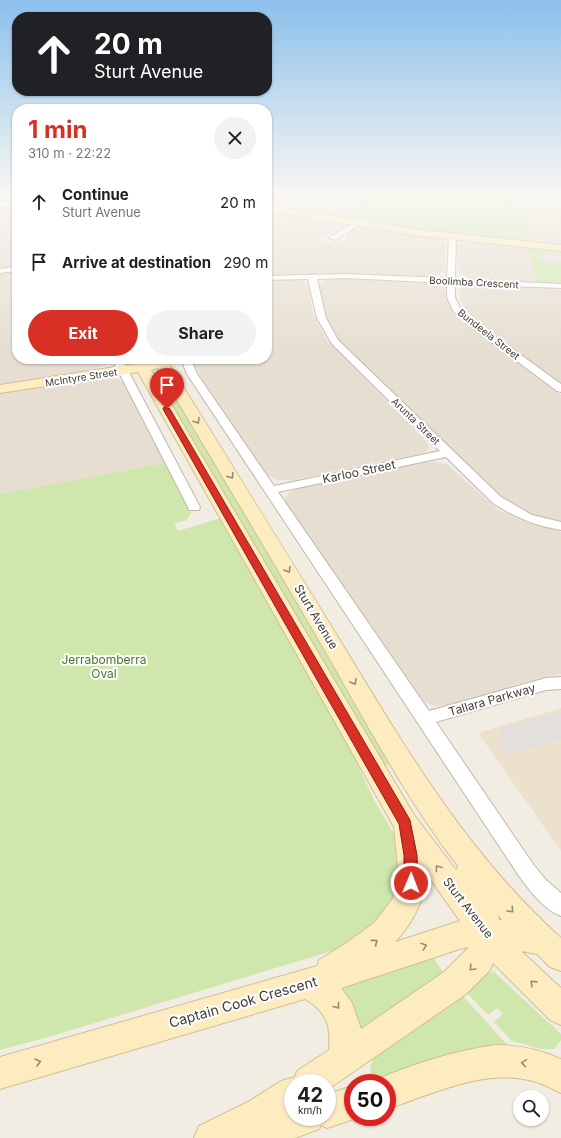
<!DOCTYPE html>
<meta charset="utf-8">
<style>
body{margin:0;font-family:Inter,sans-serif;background:#f2f2f2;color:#222;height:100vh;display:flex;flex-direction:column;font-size:15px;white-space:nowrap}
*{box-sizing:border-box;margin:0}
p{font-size:13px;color:#767676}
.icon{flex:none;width:22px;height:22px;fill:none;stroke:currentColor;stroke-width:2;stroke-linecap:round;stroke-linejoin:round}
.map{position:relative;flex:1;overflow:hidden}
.panel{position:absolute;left:12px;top:104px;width:260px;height:260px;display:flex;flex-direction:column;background:#fff;border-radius:16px;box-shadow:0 1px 3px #0004}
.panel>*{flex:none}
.banner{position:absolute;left:12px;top:12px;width:260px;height:84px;border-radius:16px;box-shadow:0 1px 3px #0004;background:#202124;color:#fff;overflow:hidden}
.tools{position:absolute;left:513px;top:1090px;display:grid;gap:8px}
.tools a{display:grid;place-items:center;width:36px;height:36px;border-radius:50%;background:#fff;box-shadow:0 1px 3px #0004;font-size:20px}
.speed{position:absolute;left:284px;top:1074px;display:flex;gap:8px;font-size:20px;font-weight:700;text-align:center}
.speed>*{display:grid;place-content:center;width:52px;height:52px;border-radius:50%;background:#fff;box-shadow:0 1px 3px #0004;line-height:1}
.speed small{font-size:10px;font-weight:400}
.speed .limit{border:6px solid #d22;background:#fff;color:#111}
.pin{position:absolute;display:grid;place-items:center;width:34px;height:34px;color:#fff;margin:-41px -17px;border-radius:50% 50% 50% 0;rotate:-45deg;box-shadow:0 0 4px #0007}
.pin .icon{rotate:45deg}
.me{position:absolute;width:44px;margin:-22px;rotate:1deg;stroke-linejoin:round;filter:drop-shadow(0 0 3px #0008)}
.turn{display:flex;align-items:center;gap:14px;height:84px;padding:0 16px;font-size:18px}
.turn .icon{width:52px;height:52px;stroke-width:2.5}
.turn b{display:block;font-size:28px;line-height:34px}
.round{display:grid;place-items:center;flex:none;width:42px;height:42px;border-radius:21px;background:#f2f2f2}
.head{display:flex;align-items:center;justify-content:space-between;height:68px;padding:0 16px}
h1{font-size:24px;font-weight:700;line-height:30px;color:#d93025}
.action{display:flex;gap:8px;margin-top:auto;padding:8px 16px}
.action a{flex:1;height:46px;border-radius:24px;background:#d93025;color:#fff;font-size:16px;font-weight:700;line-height:46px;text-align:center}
.action a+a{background:#f2f2f2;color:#222}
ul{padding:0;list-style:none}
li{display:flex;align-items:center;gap:12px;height:60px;padding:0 16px}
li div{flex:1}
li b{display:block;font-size:15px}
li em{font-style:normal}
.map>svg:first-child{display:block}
.residential{fill:#e6ded1}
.education{fill:#ebe1cd}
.green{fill:#cfe6ac}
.parking{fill:#e2dfdc}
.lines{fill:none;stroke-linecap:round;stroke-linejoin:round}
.street-casing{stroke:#c0b7a9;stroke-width:2}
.secondary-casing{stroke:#d2be93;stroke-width:2}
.street{fill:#fff;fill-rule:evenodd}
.secondary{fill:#feecc1;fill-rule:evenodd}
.wall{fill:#b8aea2}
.oneway{stroke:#978b73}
.route{fill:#d93025;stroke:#8d1f18}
.labels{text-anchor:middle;stroke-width:4;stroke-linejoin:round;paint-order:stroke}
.far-street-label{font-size:10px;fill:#433c34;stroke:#fff}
.street-label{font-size:12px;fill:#433c34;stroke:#fff}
.park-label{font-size:12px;fill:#497428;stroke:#fff}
.near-street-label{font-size:14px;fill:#433c34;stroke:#fff}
</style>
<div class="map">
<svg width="561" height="1138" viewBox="0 0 561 1138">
<rect width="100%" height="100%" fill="#f2ede3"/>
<path class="residential" d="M 0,193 L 17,193 L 17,201 L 0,203 Z
M 519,193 L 561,193 L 559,197 L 561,203 L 561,246 L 532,244 Z
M 17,204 L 17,266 L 0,268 L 0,206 Z
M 283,213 L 337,222 L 343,225 L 344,228 L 337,232 L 319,237 L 321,241 L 327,242 L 343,242 L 347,239 L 345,233 L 354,229 L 365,227 L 437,237 L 445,242 L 445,272 L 436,276 L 426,277 L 331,274 L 267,276 L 267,217 Z
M 471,241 L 528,247 L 536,283 L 476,280 L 459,274 L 456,246 L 460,243 Z
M 17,270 L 17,359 L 111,359 L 110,363 L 94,370 L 0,385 L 0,272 Z
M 342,278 L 428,282 L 441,285 L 445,290 L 450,308 L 462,321 L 561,395 L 561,523 L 526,513 L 500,497 L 339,340 L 328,323 L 318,286 L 319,283 L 326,280 Z
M 289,279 L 302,281 L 308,285 L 313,314 L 327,340 L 427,442 L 429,448 L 424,453 L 294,480 L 277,480 L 266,474 L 208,390 L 191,359 L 267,359 L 267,280 Z
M 477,284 L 548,288 L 561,290 L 561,383 L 485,328 L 467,312 L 460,299 L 459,290 L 464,287 Z
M 101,376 L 118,379 L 125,384 L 166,463 L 0,494 L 0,391 Z
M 424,462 L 436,462 L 448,465 L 488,501 L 499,510 L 520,520 L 561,532 L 561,674 L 537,679 L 448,705 L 435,706 L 425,702 L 420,699 L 285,502 L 285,498 L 290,492 L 299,488 Z"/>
<path class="education" d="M 267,193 L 342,193 L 344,196 L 367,206 L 339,219 L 267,206 Z
M 561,708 L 561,851 L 478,733 Z"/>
<path class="green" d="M 342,193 L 519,193 L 532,244 L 432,232 L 339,219 L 366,207 L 343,196 Z
M 528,247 L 561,250 L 561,284 L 536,283 Z
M 176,400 L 354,692 L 390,764 L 384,766 L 170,401 Z
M 166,463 L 191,513 L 186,520 L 174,524 L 178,531 L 221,518 L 354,757 L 374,800 L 398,841 L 401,851 L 395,906 L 345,947 L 55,1035 L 0,1050 L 0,494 Z
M 430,953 L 443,972 L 361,1034 L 336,988 Z
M 494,972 L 561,1034 L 561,1040 L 554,1049 L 541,1049 L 512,1041 L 494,1022 L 503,1014 L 497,1008 L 488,1015 L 466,992 L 466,988 L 488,973 Z
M 462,995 L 512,1050 L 375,1077 L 371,1075 L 370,1069 L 373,1058 Z"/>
<path class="parking" d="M 337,200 L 356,203 L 359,206 L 359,209 L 339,217 L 283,206 L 309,201 Z
M 540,253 L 561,255 L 561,262 L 539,260 Z
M 561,712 L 561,739 L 506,755 L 497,740 L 504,739 L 499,729 Z"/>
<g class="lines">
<defs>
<path id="street" d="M 17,201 L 17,205 L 0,207 L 0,203 Z
M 280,208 L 283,210 L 282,211 L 267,218 L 267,213 Z
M 354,223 L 359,224 L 336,240 L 329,238 Z
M 449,235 L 456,237 L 455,279 L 561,284 L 561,288 L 455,284 L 455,297 L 460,308 L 477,323 L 561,384 L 561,392 L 557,391 L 471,327 L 453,311 L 447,297 L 447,283 L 345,278 L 317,279 L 326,318 L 338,340 L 501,497 L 532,515 L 561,522 L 561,530 C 535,526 514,517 493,503 L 446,457 L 278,492 L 429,711 L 546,678 L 561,677 L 561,689 L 546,690 L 436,722 L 533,864 L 545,879 L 561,893 L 561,916 C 543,909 530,891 519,876 L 187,374 L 181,359 L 191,359 L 197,374 L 274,486 L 440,451 L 332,344 L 317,318 L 308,279 L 267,280 L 267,276 L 345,274 L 447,278 Z
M 17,267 L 17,271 L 0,273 L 0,269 Z
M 112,359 L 122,359 L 200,507 L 199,510 L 189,510 L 188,507 Z"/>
<path id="secondary" d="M 267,205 L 420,230 L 561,245 L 561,251 L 420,236 L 267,211 Z
M 131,359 L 145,359 L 147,362 L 154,361 L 152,359 L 166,359 C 222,449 278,539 333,629 C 400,739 464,851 561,938 L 561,971 L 550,967 L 537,954 L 521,951 L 561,988 L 561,1025 L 550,1020 L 493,963 L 490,970 L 466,994 L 327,1090 L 327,1083 L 293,1083 L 293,1117 L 327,1117 L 327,1094 L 353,1086 L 353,1117 L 360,1117 L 327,1128 L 321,1125 L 319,1129 L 295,1138 L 194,1138 L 199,1126 L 248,1102 L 281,1081 L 295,1077 L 297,1071 L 329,1050 C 331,1026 327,1012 305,999 L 0,1089 L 0,1057 L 317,966 L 319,960 L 348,942 L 374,923 L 392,900 L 395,892 L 398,869 L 394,827 L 138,372 L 0,393 L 0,385 L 134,364 ZM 158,368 C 211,458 265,547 317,637 C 362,714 403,795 458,866 L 456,870 L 414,815 L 151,370 ZM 426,873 L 460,921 L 395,942 C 413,923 425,900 426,873 ZM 498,915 L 502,920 L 499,920 ZM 469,947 L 444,972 L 361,1029 L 352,1003 L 341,988 L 460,949 Z
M 495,1045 C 519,1045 539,1049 561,1059 L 561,1093 C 552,1089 542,1083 533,1081 C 483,1068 433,1094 387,1109 L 387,1083 L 374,1083 L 375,1080 C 413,1064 454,1051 495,1045 Z"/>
</defs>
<use href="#street" class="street-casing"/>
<use href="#secondary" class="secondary-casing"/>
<use href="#street" class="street"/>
<use href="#secondary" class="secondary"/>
</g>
<path class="wall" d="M 267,193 L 337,193 L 336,198 L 267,199 Z"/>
<defs><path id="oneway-chevron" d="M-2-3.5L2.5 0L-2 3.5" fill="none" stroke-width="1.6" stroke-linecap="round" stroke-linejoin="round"/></defs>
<g class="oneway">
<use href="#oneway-chevron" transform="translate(197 421) rotate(58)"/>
<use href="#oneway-chevron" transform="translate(231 476) rotate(58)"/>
<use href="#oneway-chevron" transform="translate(288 570) rotate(59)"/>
<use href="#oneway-chevron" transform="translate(354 682) rotate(59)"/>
<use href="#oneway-chevron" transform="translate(438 868) rotate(-126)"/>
<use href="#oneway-chevron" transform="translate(511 910) rotate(47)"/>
<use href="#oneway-chevron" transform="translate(375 942) rotate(-37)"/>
<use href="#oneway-chevron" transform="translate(424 946) rotate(-19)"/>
<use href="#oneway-chevron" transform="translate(472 968) rotate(133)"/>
<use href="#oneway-chevron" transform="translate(533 983) rotate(-136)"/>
<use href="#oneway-chevron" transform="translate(337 1006) rotate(52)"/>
<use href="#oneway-chevron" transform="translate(38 1062) rotate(-16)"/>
<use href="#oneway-chevron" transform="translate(524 1063) rotate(-171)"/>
</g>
<linearGradient id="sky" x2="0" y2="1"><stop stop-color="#8bc0eb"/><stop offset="0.55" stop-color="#f9f7f2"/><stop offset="1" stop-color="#f9f7f2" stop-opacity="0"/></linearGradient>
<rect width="561" height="353" fill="url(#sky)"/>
<path class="route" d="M 164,407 L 170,409 L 410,820 L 417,855 L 418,883 L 416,887 L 411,889 L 406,887 L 404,883 L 404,855 L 399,824 L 163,409 Z"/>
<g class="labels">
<g class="far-street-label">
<text transform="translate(474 282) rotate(3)" y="4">Boolimba Crescent</text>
<text transform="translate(489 334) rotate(38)" y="4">Bundeela Street</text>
<text transform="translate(81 377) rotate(-9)" y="4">McIntyre Street</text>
<text transform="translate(416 421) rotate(44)" y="4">Arunta Street</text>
</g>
<g class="street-label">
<text transform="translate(359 472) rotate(-12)" y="4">Karloo Street</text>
<text transform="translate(316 617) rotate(59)" y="4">Sturt Avenue</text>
<text transform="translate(492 700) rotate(-16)" y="4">Tallara Parkway</text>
<text transform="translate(468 908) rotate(52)" y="4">Sturt Avenue</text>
</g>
<g class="park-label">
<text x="104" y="664">Jerrabomberra<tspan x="104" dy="14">Oval</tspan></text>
</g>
<g class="near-street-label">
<text transform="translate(243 1002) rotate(-16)" y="5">Captain Cook Crescent</text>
</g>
</g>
</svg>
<div class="tools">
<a><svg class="icon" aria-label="search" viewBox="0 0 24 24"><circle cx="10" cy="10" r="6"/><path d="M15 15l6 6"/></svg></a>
</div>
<div class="speed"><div>42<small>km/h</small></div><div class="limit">50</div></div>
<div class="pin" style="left:167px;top:409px;background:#d93025"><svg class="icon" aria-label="arrive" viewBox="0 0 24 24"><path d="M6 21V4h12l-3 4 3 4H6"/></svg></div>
<svg class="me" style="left:411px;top:883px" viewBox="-20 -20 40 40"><circle r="17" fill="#d93025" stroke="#fff" stroke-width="3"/><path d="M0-11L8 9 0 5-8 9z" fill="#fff"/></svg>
<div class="banner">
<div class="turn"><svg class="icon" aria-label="ahead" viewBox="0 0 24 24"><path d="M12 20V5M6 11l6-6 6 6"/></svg><div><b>20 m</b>Sturt Avenue</div></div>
</div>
<section class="panel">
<div class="head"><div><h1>1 min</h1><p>310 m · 22:22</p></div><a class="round"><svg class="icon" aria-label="close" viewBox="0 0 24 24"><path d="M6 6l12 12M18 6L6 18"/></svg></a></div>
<ul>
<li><svg class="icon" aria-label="ahead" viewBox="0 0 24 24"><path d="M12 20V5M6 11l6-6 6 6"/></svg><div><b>Continue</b><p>Sturt Avenue</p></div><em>20 m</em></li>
<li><svg class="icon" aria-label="arrive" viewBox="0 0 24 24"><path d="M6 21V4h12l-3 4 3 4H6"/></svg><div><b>Arrive at destination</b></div><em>290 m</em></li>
</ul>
<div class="action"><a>Exit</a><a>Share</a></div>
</section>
</div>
